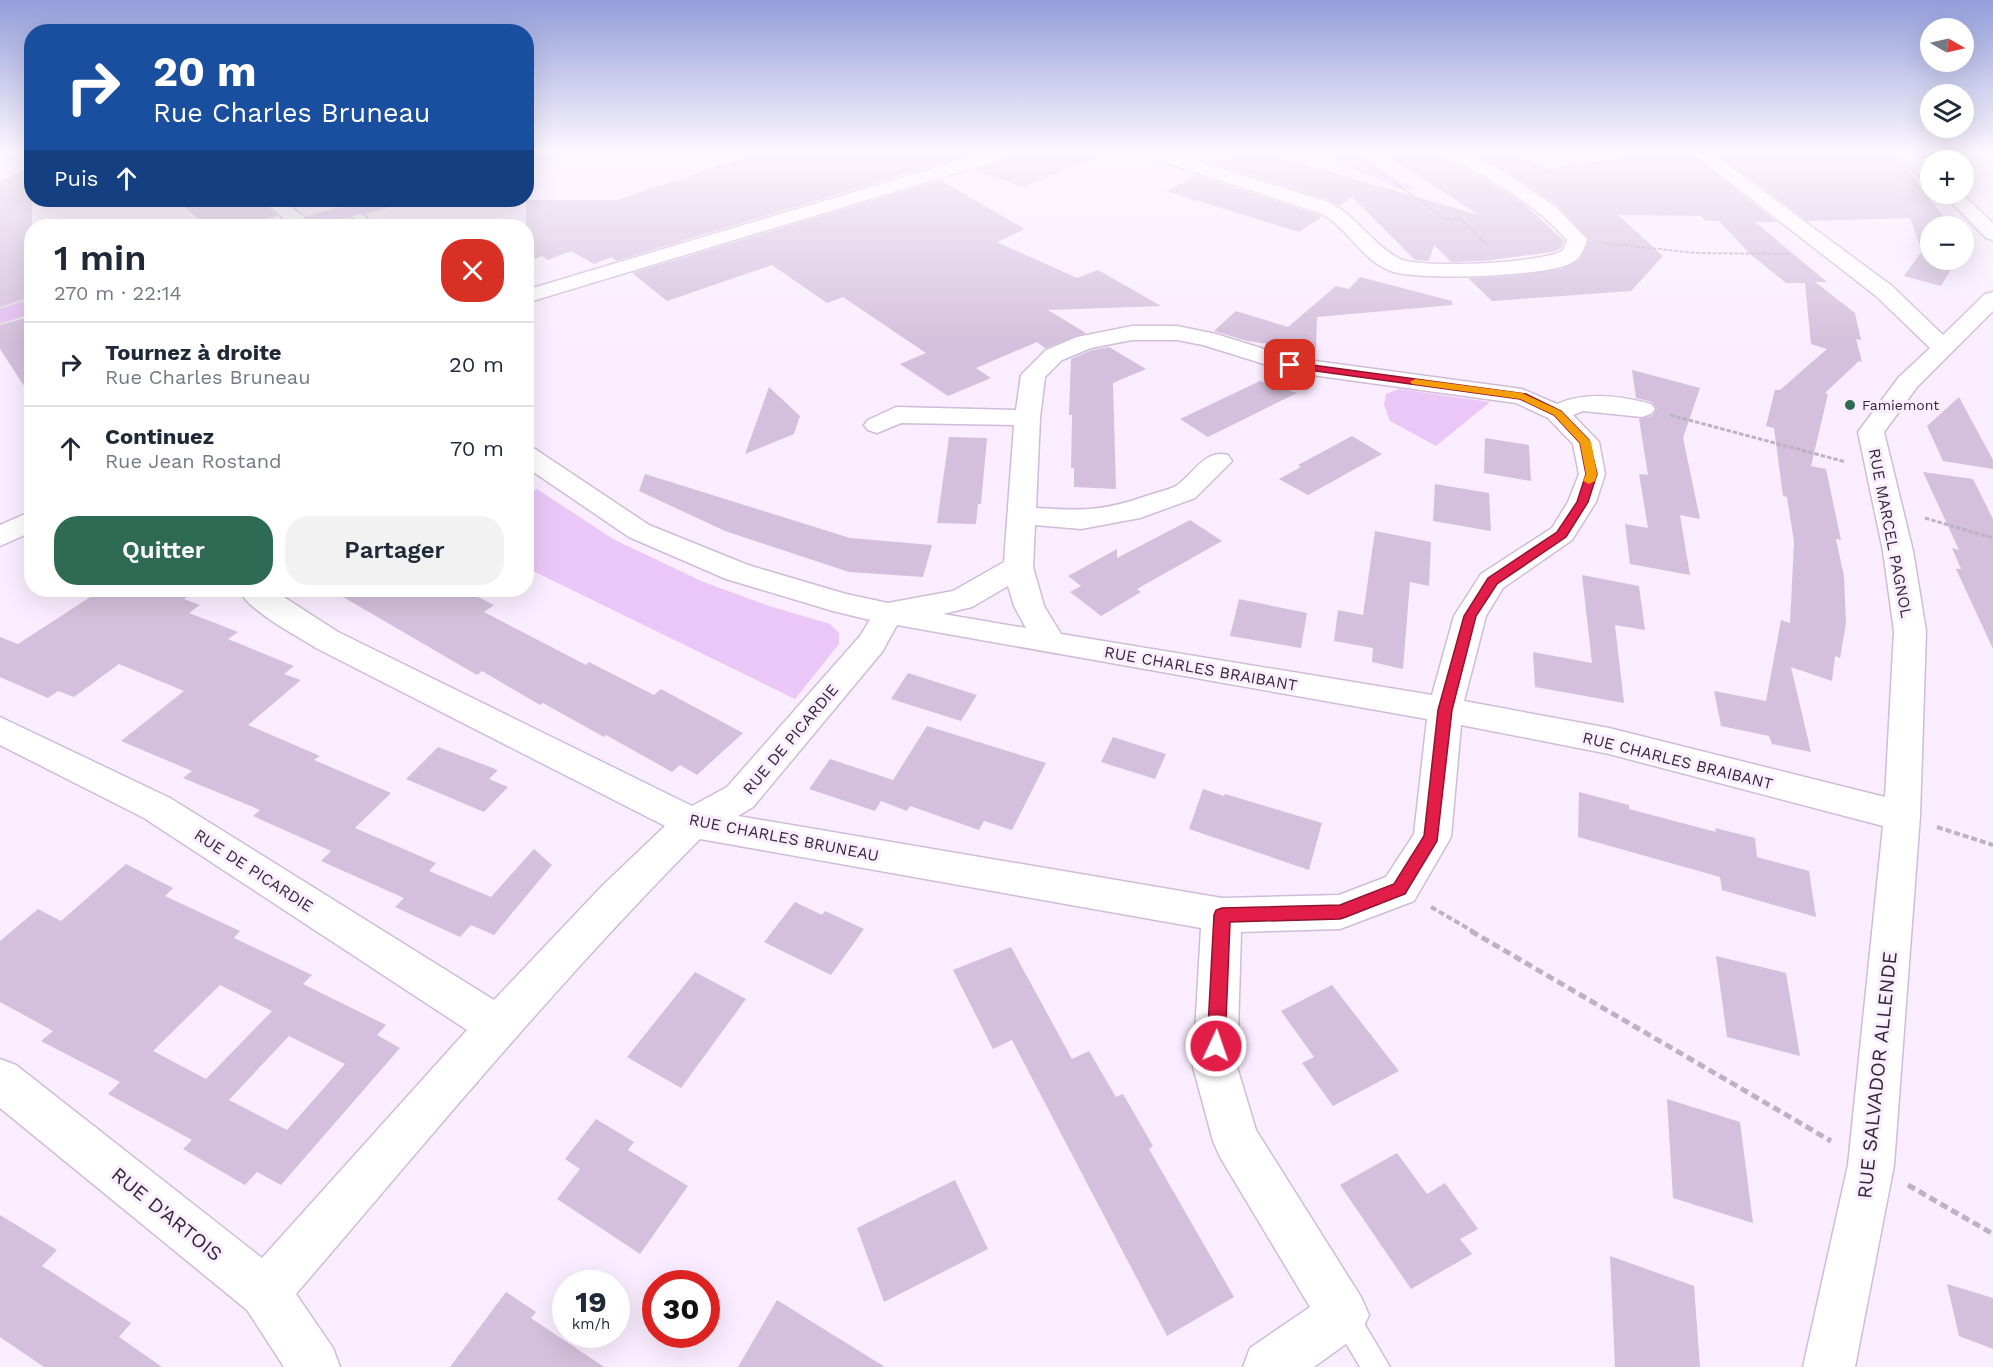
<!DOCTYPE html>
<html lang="fr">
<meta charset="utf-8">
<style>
body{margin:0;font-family:"Work Sans",sans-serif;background:#f2f2f3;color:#1f2937;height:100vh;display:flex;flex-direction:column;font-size:22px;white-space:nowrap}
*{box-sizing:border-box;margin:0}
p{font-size:20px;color:#747a83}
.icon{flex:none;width:33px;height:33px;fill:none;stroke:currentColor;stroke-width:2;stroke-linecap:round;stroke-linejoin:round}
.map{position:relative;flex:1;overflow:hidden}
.side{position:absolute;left:24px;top:219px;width:510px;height:378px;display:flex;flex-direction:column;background:#fff;border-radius:24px;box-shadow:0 6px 24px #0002}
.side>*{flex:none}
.hud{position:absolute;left:24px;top:24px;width:510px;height:183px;border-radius:24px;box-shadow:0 6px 24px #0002;background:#1a4fa0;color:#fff;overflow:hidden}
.needle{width:39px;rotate:99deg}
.buttons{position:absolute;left:1920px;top:18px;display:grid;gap:12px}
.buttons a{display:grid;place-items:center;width:54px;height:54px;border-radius:50%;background:#fff;box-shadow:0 6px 24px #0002;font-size:30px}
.speed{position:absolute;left:552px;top:1270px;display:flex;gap:12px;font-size:30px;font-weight:700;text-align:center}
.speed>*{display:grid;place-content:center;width:78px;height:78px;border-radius:50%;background:#fff;box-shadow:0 6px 24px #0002;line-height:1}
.speed small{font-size:15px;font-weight:400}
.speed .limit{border:9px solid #d22;background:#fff;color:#111}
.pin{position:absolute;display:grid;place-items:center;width:51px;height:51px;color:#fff;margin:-26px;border-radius:12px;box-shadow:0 3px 9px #0006}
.me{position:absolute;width:66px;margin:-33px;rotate:3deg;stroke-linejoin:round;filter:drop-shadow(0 0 4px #0008)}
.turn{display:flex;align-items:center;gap:21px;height:126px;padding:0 30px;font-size:27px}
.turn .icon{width:78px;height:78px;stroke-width:2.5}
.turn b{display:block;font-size:42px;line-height:51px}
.then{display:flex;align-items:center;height:57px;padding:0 30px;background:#0003;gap:12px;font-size:22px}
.round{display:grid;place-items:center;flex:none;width:63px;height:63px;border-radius:24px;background:#f2f2f3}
.head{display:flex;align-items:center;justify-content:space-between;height:102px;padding:0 30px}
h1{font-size:36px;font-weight:600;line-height:45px}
.button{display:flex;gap:12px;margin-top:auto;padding:12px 30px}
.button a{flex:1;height:69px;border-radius:24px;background:#2f6a55;color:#fff;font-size:24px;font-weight:600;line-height:69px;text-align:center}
.button a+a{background:#f2f2f3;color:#1f2937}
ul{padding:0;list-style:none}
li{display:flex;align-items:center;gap:18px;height:84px;padding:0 30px;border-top:2px solid #e0e1e3}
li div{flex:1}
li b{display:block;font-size:22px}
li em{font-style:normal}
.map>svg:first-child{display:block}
.green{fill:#ebc7f8}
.building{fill:#d4c0dc;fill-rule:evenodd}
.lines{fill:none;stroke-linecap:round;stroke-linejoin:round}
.service-casing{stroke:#d0bcd8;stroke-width:3}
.minor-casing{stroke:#d0bcd8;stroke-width:3}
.tertiary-casing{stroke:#d0bcd8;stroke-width:3}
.primary-casing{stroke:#dad9db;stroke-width:3}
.path-far3{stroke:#bdb2c2;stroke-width:2;stroke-dasharray:4 1.5;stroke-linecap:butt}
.path-far2{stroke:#bdb2c2;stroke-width:3;stroke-dasharray:4.5 2;stroke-linecap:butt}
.path-far1{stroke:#bdb2c2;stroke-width:4;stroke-dasharray:6 3;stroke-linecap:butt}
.path{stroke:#bdb2c2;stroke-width:5;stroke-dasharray:8 4.5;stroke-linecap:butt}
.service{fill:#fff;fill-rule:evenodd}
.minor{fill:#fff;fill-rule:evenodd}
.tertiary{fill:#fff;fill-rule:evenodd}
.primary{fill:#e3bcf1;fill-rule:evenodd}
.route{fill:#e11d48;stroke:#92132f;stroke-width:1.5}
.slow{fill:#f59e0b}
.poi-dot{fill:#2f6a55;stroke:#faedff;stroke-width:2}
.labels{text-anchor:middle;stroke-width:6;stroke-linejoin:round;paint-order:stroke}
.far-poi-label{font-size:14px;fill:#322a35;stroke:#faedff;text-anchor:start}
.street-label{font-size:16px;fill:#322a35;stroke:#faedff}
.near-street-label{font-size:20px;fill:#322a35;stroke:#faedff}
</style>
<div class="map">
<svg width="1993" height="1367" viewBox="0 0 1993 1367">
<rect width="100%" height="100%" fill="#faedff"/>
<path class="green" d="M 1321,153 L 1360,153 L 1378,168 L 1413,188 L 1401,190 Z
M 1399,389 L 1490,402 L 1436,446 L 1390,421 L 1384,404 L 1386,394 Z
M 537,489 L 613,539 L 701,581 L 766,605 L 830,624 L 839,633 L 839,644 L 795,699 L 527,568 L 527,494 Z"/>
<path class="building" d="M 758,153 L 976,153 L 950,161 L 946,160 L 944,162 L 616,261 L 612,257 L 594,264 L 571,251 L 548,260 L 542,256 L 526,262 L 526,200 L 617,200 Z
M 1014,153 L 1104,153 L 1104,155 L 1023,187 L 975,170 L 1010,159 Z
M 1237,153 L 1264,153 L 1479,215 L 1383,153 L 1440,153 L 1444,159 L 1493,184 L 1524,204 L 1564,241 L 1561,248 L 1552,252 L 1483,261 L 1451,262 L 1434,245 L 1429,261 L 1415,260 L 1352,197 L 1339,206 L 1329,200 L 1216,164 Z
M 1471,153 L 1514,153 L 1547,169 L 1650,153 L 1690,153 L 1777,222 L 1755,222 L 1827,282 L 1815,282 L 1855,313 L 1861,340 L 1856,339 L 1862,362 L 1859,361 L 1825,393 L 1828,394 L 1811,466 L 1826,469 L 1841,540 L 1836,539 L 1844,576 L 1846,623 L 1840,658 L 1835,656 L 1832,681 L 1791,667 L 1811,752 L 1772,744 L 1769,736 L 1721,726 L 1714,691 L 1766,701 L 1781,620 L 1790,623 L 1794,542 L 1787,497 L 1783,496 L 1774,428 L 1766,426 L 1775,390 L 1780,390 L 1827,349 L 1811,344 L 1805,283 L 1786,283 L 1750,254 L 1719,221 L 1706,221 L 1701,216 L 1618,215 L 1663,256 L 1631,291 L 1492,301 L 1468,278 L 1513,276 L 1561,269 L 1580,259 L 1589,240 L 1558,206 L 1510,173 Z
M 1716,153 L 1893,153 L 1951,226 L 1930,226 L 1930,260 L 1957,260 L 1941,286 L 1904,276 L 1922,251 L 1910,218 L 1807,221 Z
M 32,167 L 32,297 L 0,307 L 0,181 Z
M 1196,175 L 1319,215 L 1322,217 L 1299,232 L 1166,191 Z
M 940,180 L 1025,229 L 997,242 L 1077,278 L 1098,270 L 1161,306 L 1048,310 L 1086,333 L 1045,348 L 1037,342 L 976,368 L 991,378 L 948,396 L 900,364 L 926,353 L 843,297 L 827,303 L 772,265 L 667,301 L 632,273 Z
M 177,200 L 260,200 L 277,216 L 242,226 L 206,226 Z
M 1360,277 L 1452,301 L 1452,305 L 1317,317 L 1316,350 L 1247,341 L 1214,331 L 1236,311 L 1288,327 L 1336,286 L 1349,289 Z
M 32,316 L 32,398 L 0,349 L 0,325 Z
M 1109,347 L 1146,369 L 1113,383 L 1116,489 L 1074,487 L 1074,468 L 1071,468 L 1072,415 L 1069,415 L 1071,359 L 1092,350 Z
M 1632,370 L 1700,388 L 1683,438 L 1700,519 L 1680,515 L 1690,575 L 1630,564 L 1625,524 L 1648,528 L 1639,474 L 1648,475 L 1639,419 L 1652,416 L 1657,409 L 1652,402 L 1636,398 Z
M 1260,381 L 1297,393 L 1208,437 L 1180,419 Z
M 769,387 L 800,416 L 794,434 L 745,454 Z
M 1959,397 L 1993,460 L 1993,469 L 1943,461 L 1927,426 Z
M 1352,436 L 1382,454 L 1308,495 L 1279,479 L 1301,467 L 1298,465 Z
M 949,437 L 987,438 L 981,504 L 978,504 L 976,524 L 937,523 Z
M 1485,438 L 1529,445 L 1531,481 L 1484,473 Z
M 1923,472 L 1973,479 L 1993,519 L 1993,649 L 1956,569 L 1961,569 L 1952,548 L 1959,550 Z
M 645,474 L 850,538 L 932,545 L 923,577 L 849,572 L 725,531 L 639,491 Z
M 1435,484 L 1489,493 L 1491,531 L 1433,521 Z
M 1190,520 L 1222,541 L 1137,589 L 1141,592 L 1101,616 L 1070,592 L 1081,586 L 1068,576 L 1117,549 L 1117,558 Z
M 1375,531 L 1431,542 L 1429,586 L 1410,582 L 1403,669 L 1372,662 L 1373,648 L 1334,641 L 1338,610 L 1363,615 Z
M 1582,575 L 1639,586 L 1645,630 L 1615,625 L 1624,703 L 1535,687 L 1533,652 L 1592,663 Z
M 101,590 L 198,590 L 184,599 L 200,605 L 189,613 L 238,632 L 228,639 L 294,666 L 284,674 L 301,680 L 248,725 L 320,756 L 314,760 L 391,793 L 355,828 L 436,863 L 429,871 L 491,897 L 534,849 L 552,865 L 494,935 L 471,925 L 460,937 L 395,907 L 404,898 L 321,861 L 331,851 L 253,816 L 260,810 L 183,778 L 192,771 L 121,741 L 184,691 L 119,664 L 74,697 L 58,691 L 48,698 L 0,677 L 0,637 L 18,644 Z
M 331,590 L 464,590 L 494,605 L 484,612 L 586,665 L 589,662 L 654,695 L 661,689 L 743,733 L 697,775 L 680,765 L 672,772 L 606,735 L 604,737 L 543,703 L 540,705 L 482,671 L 477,675 Z
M 1239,599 L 1307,613 L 1301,648 L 1230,636 Z
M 908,673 L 977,695 L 961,721 L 891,699 Z
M 927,726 L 1046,763 L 1012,830 L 984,821 L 979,830 L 910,806 L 907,811 L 881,801 L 875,811 L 809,789 L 830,759 L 893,780 L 888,788 Z
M 1113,737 L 1166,754 L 1155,779 L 1101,762 Z
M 438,747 L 498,770 L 489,779 L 508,787 L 484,812 L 406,779 Z
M 1203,789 L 1224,796 L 1225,794 L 1322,823 L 1309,870 L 1189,829 Z
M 1579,792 L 1629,805 L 1629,809 L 1716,832 L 1715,828 L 1755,838 L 1757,857 L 1809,871 L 1816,917 L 1722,890 L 1720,877 L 1578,837 Z
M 126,864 L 173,888 L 165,896 L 240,931 L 234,938 L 312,975 L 303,984 L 386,1025 L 377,1035 L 400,1048 L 281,1185 L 257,1172 L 245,1185 L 183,1149 L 192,1140 L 108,1094 L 120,1082 L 41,1041 L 53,1031 L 0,1002 L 0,941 L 38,909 L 61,921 ZM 220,985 L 272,1011 L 206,1079 L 153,1051 ZM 289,1036 L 345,1064 L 287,1130 L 229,1100 Z
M 795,902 L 822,915 L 825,911 L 864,929 L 831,975 L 764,942 Z
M 1011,947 L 1072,1059 L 1089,1051 L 1116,1097 L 1123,1094 L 1153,1146 L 1149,1149 L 1234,1297 L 1167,1336 L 1012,1040 L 993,1049 L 953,970 Z
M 1716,956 L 1786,973 L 1800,1056 L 1727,1037 Z
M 695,972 L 746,999 L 681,1088 L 627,1057 Z
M 1332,985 L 1399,1071 L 1333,1106 L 1302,1063 L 1314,1057 L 1281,1011 Z
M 1667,1099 L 1740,1122 L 1753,1223 L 1673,1198 Z
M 596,1119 L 634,1142 L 628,1150 L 688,1186 L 640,1254 L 557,1199 L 580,1169 L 565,1159 Z
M 1397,1153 L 1427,1194 L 1445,1183 L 1478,1229 L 1460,1239 L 1472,1254 L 1411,1289 L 1340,1185 Z
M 955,1180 L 988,1249 L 884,1302 L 857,1228 Z
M 0,1215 L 57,1250 L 42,1266 L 131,1323 L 119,1337 L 162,1367 L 44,1367 L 0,1337 Z
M 1610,1256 L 1694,1286 L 1700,1367 L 1615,1367 Z
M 1947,1284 L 1993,1298 L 1993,1349 L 1959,1336 Z
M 506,1292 L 536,1312 L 531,1318 L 604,1367 L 450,1367 Z
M 777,1300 L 806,1318 L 885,1367 L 738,1367 Z"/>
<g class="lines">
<defs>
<path id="service" d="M 351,208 L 374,223 L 374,226 L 365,226 L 347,213 L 346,211 Z
M 1343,1301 L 1353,1305 L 1390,1367 L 1360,1367 L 1329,1315 L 1333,1305 Z"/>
<path id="minor" d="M 984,153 L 1012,153 L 1009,157 L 526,303 L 526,290 Z
M 1145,153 L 1173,153 L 1328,202 C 1357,215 1372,245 1400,259 C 1419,269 1548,263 1563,250 L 1567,240 C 1533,202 1490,178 1445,157 L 1442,153 L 1466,153 L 1509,175 L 1557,208 L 1587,239 C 1585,248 1581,257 1573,262 C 1551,277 1417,281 1391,271 C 1361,260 1348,227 1320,213 L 1148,157 Z
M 1692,153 L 1712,153 L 1892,286 L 1943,335 L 1985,294 L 1993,292 L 1993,311 L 1917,387 L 1884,432 L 1913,551 L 1926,631 L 1920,816 L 1894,1165 L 1855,1367 L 1803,1367 L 1848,1165 L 1883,826 L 1609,754 L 1461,725 L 1451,837 L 1414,901 L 1340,929 L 1241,932 L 1237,1067 L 1256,1130 L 1361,1297 L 1369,1315 L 1361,1333 L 1314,1367 L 1243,1367 L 1250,1348 L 1310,1307 L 1220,1157 L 1213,1141 L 1193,1067 L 1201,928 L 700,839 C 557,983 428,1140 296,1294 L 333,1348 L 340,1367 L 284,1367 L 247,1310 L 0,1108 L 0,1059 L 16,1065 L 262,1258 L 467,1030 L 144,818 L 0,745 L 0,717 L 170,798 L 494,1000 L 603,885 L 665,826 L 316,648 C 294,634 250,612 239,590 L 273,590 L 338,632 L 692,806 L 727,787 L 860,636 L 870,620 L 833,611 L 726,579 L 629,537 L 526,467 L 526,447 L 535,449 L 649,525 L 748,565 L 846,594 L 888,603 L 953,591 L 1004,562 L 1014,425 L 901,423 L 877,433 L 868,430 L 864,425 L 868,420 L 896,407 L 1016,410 L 1021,375 L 1046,350 L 1077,337 L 1132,326 L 1177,326 L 1216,334 L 1293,358 L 1522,389 L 1557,404 C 1586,391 1621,396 1651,404 L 1655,409 L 1651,414 L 1642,417 L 1583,411 L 1573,415 L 1599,442 L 1605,474 L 1596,502 L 1572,540 L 1503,588 L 1486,616 L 1464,701 L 1609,728 L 1885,797 L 1894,631 L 1883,551 L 1858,432 L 1899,377 L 1930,348 L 1876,296 ZM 1132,340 L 1177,340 L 1203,345 L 1290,372 L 1516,403 L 1548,418 L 1573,444 L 1579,474 L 1568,502 L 1552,528 L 1481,574 L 1454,616 L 1432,695 L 1061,634 L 1044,606 L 1033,567 L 1035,525 L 1081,529 L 1140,518 L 1195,498 L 1232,461 L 1228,455 C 1204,449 1194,474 1176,486 C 1168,490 1158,492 1149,495 C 1106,511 1081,511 1036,508 L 1040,418 L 1045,377 L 1062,360 L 1091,348 ZM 1008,586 L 1014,606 L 1026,628 L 943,614 L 972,607 ZM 897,625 L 1427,719 L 1414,834 L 1386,877 L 1339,895 L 1222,898 L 738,816 L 753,807 L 882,652 Z
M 1895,153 L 1915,153 L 1930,166 L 1930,180 L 1923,179 Z
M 1943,194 L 1962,194 L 1993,223 L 1993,240 L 1986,238 Z
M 262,200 L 283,200 L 315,226 L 293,226 Z
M 32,511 L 32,532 L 0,546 L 0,525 Z"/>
<path id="tertiary" d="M 0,153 L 15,153 L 12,157 L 0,161 Z"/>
<path id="primary" d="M 526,153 L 556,153 L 553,157 L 526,164 Z
M 370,200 L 399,200 L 396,204 L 317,226 L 287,226 L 290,222 Z
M 32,299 L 32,313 L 0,323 L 0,309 Z"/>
</defs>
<use href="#service" class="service-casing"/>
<use href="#minor" class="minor-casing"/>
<use href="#tertiary" class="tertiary-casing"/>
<use href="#primary" class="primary-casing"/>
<path class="path-far3" d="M 1353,153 L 1446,219 L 1459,218 L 1488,245
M 1603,243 L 1696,253 L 1790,254"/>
<path class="path-far2" d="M 1670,415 L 1846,462
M 1925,518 L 1993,538"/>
<path class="path-far1" d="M 1937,827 L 1993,845
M 1431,907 L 1474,932"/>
<path class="path" d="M 1471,931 L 1831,1141
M 1908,1185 L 1993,1234"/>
<use href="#service" class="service"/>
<use href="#minor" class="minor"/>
<use href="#tertiary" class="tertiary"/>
<use href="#primary" class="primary"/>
</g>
<linearGradient id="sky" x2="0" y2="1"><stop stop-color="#939eda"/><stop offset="0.44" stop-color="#fdf7ff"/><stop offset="1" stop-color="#fdf7ff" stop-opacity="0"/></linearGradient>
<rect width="1993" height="344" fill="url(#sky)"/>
<path class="route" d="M 1290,362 L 1526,394 L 1561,411 L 1589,440 L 1597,474 L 1588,502 L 1566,537 L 1497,584 L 1476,616 L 1452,710 L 1437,841 L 1405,894 L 1346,917 L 1340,919 L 1230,922 L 1225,1046 L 1222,1052 L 1216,1054 L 1209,1052 L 1207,1046 L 1214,915 L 1216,910 L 1222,908 L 1340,905 L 1394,884 L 1424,836 L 1438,710 L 1464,616 L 1488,578 L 1557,532 L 1577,502 L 1586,474 L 1580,443 L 1554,415 L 1520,399 L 1287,367 L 1285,365 Z"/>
<path class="slow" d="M 1415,379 L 1522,393 L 1561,411 L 1591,442 L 1597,474 L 1595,481 L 1589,484 L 1583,481 L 1586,474 L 1580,443 L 1554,415 L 1520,399 L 1412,384 L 1410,382 Z"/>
<circle class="poi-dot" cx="1850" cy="405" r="6"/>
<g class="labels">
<g class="far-poi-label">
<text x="1862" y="410">Famiemont</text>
</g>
<g class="street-label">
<text transform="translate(1891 533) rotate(79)" y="6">RUE MARCEL PAGNOL</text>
<text transform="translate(1201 668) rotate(10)" y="6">RUE CHARLES BRAIBANT</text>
<text transform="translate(790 739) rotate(-50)" y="6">RUE DE PICARDIE</text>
<text transform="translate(1678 760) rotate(14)" y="6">RUE CHARLES BRAIBANT</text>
<text transform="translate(784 837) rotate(11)" y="6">RUE CHARLES BRUNEAU</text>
<text transform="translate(254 870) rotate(33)" y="6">RUE DE PICARDIE</text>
</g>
<g class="near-street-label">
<text transform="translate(1877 1075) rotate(-84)" y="7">RUE SALVADOR ALLENDE</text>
<text transform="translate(167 1214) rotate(39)" y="7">RUE D'ARTOIS</text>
</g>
</g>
</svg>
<div class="buttons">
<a><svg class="needle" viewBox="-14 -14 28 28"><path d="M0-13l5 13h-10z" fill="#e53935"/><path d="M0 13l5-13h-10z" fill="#747a83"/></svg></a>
<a><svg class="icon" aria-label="layers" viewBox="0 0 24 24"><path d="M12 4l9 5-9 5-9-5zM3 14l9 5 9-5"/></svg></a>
<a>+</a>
<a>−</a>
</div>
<div class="speed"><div>19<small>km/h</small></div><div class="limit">30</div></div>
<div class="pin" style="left:1290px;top:365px;background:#d93025"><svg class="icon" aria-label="arrive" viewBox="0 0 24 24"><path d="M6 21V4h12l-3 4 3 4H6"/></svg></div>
<svg class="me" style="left:1216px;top:1046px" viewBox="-20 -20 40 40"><circle r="17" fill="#e11d48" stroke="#fff" stroke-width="3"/><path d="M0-11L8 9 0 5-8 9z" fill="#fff"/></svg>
<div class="hud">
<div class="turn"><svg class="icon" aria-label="right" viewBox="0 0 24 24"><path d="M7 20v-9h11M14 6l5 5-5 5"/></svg><div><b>20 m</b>Rue Charles Bruneau</div></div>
<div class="then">Puis<svg class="icon" aria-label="ahead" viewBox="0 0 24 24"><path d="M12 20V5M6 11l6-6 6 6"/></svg></div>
</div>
<section class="side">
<div class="head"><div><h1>1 min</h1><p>270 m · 22:14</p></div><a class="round" style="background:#d93025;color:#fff"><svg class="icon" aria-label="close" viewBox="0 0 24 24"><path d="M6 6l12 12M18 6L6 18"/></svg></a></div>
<ul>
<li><svg class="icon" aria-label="right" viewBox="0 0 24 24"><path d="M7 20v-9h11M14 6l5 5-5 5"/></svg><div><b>Tournez à droite</b><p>Rue Charles Bruneau</p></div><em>20 m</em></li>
<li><svg class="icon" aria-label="ahead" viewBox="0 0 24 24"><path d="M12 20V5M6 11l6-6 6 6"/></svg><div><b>Continuez</b><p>Rue Jean Rostand</p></div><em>70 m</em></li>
</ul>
<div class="button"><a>Quitter</a><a>Partager</a></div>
</section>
</div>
